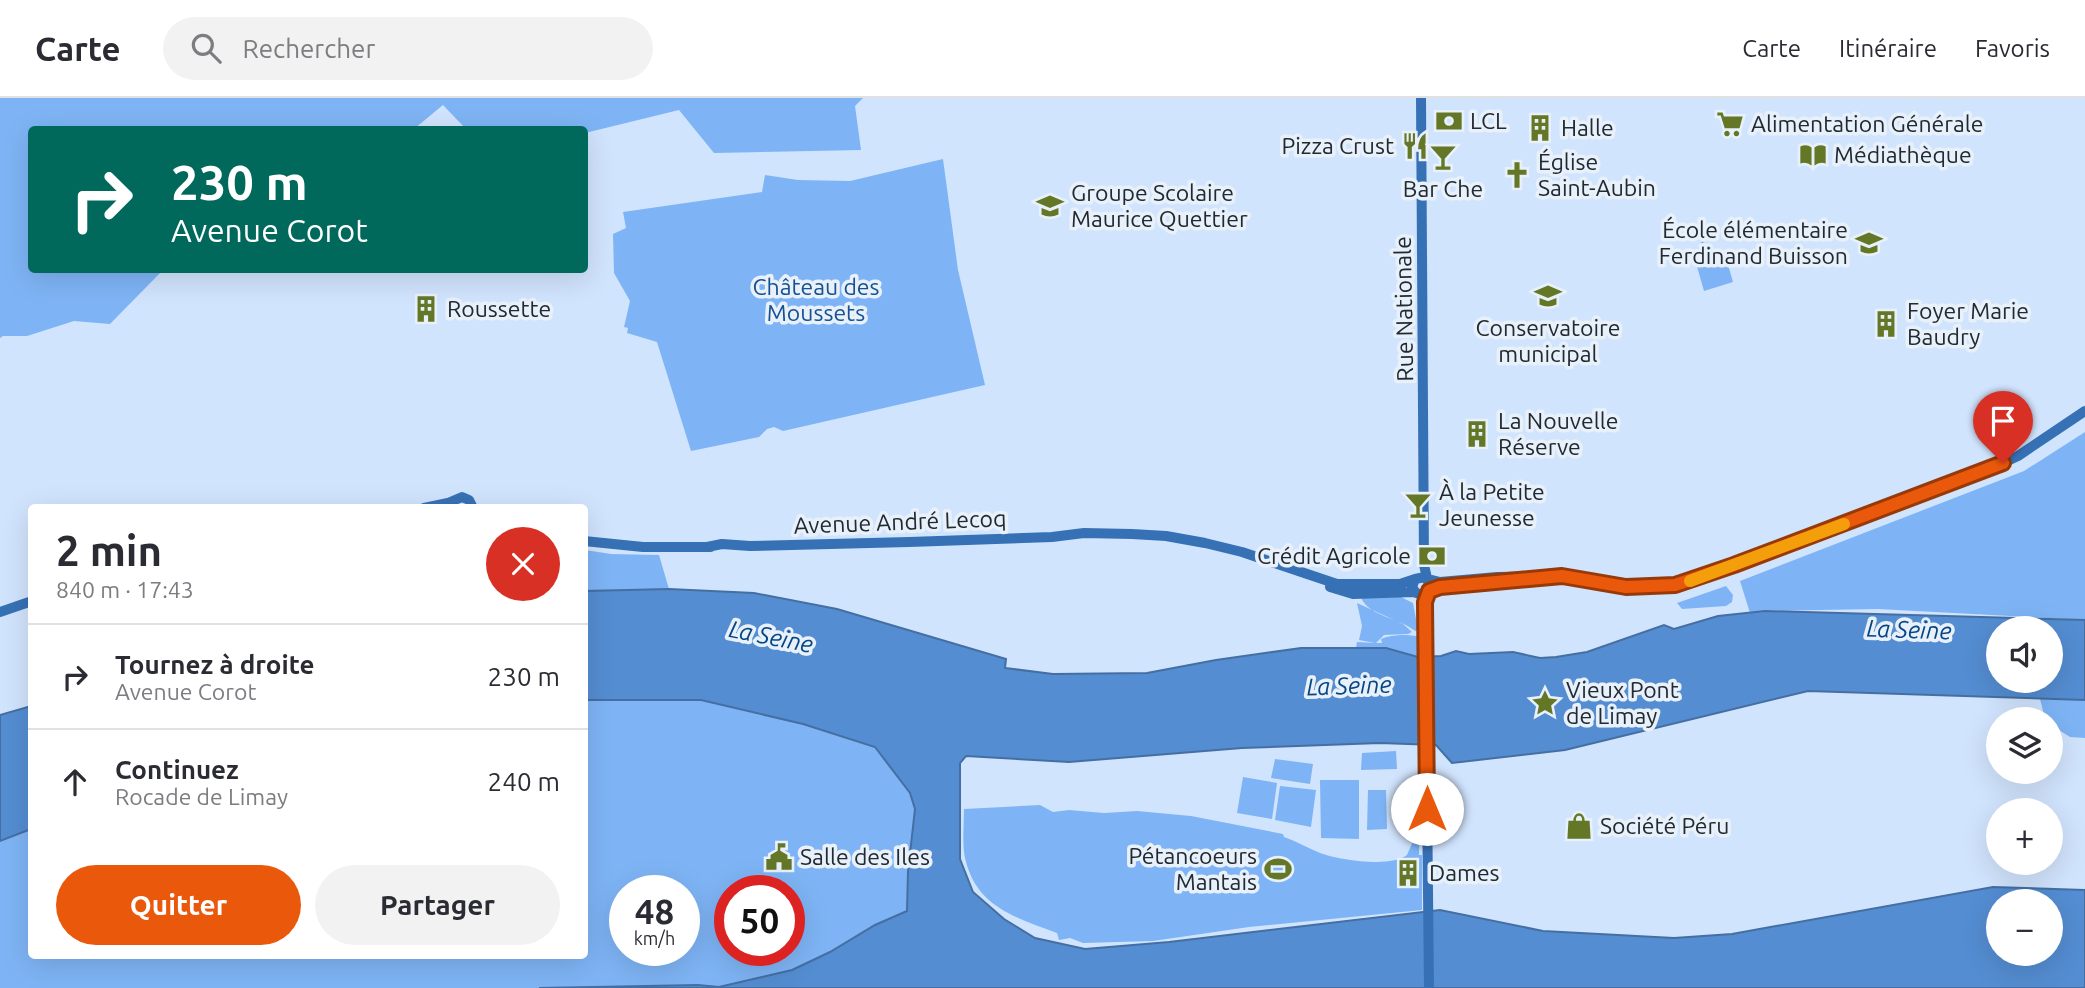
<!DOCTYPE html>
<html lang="fr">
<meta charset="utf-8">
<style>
body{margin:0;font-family:Ubuntu,sans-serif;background:#f2f2f3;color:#2b2b33;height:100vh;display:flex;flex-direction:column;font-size:26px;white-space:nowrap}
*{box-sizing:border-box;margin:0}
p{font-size:23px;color:#7c7c81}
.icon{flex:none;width:38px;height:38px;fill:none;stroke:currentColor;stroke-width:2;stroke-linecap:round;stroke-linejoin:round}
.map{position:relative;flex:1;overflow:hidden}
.sheet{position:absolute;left:28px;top:406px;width:560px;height:455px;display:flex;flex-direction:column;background:#fff;border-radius:7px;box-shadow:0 7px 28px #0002}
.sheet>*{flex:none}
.top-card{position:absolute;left:28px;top:28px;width:560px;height:147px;border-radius:7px;box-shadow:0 7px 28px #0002;background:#00695c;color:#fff;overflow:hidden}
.controls{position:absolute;left:1986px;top:518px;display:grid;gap:14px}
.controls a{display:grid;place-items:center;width:77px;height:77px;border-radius:50%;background:#fff;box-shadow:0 7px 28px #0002;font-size:35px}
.speed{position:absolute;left:609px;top:777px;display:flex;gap:14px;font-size:35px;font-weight:700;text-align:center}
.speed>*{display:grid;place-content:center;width:91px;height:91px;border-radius:50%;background:#fff;box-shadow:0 7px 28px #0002;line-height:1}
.speed small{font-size:18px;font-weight:400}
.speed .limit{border:10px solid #d22;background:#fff;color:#111}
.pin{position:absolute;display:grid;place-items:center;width:60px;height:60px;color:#fff;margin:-72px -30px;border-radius:50% 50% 50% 0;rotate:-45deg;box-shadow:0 0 7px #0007}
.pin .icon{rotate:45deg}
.me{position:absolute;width:77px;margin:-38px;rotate:0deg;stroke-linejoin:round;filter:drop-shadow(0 0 5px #0008)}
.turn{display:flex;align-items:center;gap:24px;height:147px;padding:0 28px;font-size:32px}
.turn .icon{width:91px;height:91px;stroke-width:2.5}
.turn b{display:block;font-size:49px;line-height:60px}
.round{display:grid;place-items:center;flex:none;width:74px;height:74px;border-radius:37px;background:#f2f2f3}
.head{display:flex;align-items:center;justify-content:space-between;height:119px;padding:0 28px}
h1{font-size:42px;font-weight:700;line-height:52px}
.primary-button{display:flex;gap:14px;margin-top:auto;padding:14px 28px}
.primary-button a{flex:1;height:80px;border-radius:42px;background:#ea580c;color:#fff;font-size:28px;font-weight:700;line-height:80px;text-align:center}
.primary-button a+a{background:#f2f2f3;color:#2b2b33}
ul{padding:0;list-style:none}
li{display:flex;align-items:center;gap:21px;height:105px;padding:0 28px;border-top:2px solid #e1e1e2}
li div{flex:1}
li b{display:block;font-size:26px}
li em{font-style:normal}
header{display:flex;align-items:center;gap:42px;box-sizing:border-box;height:98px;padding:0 35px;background:#fff;border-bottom:2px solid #e1e1e2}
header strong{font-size:33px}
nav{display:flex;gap:38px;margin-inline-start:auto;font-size:24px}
.search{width:490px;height:63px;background:#f2f2f3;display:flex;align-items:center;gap:18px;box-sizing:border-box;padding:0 24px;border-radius:38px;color:#7c7c81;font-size:26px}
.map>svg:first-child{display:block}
.green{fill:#7eb4f5;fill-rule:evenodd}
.water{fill:#548dd2;stroke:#456fa2;stroke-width:2;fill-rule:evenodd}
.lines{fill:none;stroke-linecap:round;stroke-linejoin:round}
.secondary{stroke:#3771b5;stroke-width:10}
.route-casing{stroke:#983908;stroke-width:18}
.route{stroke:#ea580c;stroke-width:12}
.slow{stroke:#f59e0b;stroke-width:12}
.labels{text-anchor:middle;stroke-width:7;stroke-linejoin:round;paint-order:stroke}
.poi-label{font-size:23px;fill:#212932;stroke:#e8f0fa;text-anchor:start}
.park-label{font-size:23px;fill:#165191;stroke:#e8f0fa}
.street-label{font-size:23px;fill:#212932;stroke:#e8f0fa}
.water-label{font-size:24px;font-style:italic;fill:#064685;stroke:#e8f0fa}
</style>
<header>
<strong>Carte</strong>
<div class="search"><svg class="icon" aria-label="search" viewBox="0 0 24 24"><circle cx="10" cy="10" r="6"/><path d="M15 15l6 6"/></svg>Rechercher</div>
<nav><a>Carte</a><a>Itinéraire</a><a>Favoris</a></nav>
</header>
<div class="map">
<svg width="2085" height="890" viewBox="0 0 2085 890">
<rect width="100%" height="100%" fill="#d1e4fd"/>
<path class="green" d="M 0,0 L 863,0 L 855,8 L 861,52 L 714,55 L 679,12 L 585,35 L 584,32 L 466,31 L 443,7 L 414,31 L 32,32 L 32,172 L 163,172 L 110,226 L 74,223 L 27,238 L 3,238 L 0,240 Z
M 943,61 L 958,172 L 985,287 L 783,333 L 774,329 L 767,331 L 759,339 L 691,353 L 657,244 L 627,235 L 628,230 L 624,229 L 630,203 L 614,175 L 613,136 L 626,130 L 623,114 L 762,94 L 765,77 L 798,82 L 850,83 Z
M 1702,143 L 1726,160 L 1733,184 L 1704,193 L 1694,158 Z
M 2085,334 L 2085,522 L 1878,511 L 1766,513 L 1750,515 L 1740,483 L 2024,373 Z
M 585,452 L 611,456 L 659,457 L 669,491 L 585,493 Z
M 1726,488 L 1733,497 L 1732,504 L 1726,508 L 1682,511 L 1677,505 Z
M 1401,499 L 1413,505 L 1418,532 L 1415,533 C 1400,520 1370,519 1361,500 Z
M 1357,505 L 1403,526 L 1412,534 L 1408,536 L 1384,537 L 1376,545 L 1382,545 L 1381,541 C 1389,537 1413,535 1420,540 L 1421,559 L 1386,550 L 1356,550 L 1357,544 L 1375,545 L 1359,542 L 1362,528 Z
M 2040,601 L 2085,602 L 2085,640 L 2070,639 L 2051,627 L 2051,621 L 2045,621 Z
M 585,602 L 701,602 L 803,626 L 875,649 L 910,695 L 915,711 L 908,773 L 907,813 L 875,827 L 830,854 L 792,872 L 719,889 L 698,887 L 539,890 L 0,890 L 0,743 L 31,731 L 32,858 L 584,858 ZM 625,793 L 684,793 L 684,852 L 625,852 ZM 730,793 L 789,793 L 789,852 L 730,852 Z
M 1396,653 L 1397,671 L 1361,672 L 1362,655 Z
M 1275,661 L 1313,666 L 1310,686 L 1271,680 Z
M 1243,679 L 1277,685 L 1272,721 L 1237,715 Z
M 1320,682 L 1359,682 L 1359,741 L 1321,740 Z
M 1280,688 L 1316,692 L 1311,729 L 1275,722 Z
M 1413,688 L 1420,688 L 1419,757 L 1422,757 L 1422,812 L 1249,829 L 1153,843 L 1083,845 L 1070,840 L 1059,842 L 1057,835 C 1015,819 976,809 965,760 C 962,745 964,726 964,711 L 1040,707 L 1053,714 L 1069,712 L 1104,715 L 1137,713 L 1191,718 L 1283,736 L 1284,739 C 1296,743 1308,750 1320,755 C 1339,762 1391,770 1407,757 L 1413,743 Z
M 1368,692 L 1386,692 L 1387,731 L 1367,732 Z"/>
<path class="water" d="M 669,491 L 754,495 L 837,511 L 1006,561 L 1005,570 L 1053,576 L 1147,575 L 1216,562 L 1301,550 L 1386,550 L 1418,559 L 1441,558 L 1456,553 L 1469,556 L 1513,554 L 1540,560 L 1556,559 L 1587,554 L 1664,527 L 1674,531 L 1718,518 L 1765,513 L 2085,522 L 2085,602 L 1808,593 L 1565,652 L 1452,665 L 1436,647 L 1380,645 L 1242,650 L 1069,664 L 966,658 L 960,665 L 960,761 L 973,794 L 1004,821 L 1035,840 L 1085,851 L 1169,844 L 1440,812 L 1543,833 L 1674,840 L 1732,836 L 1993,789 L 2085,792 L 2085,890 L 539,890 L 698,887 L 719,889 L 792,872 L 830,854 L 875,827 L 907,813 L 908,773 L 915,711 L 910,695 L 875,649 L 803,626 L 701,602 L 585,602 L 585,493 ZM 1998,530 L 2051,530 L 2051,583 L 1998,583 ZM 1998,803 L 2051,803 L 2051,856 L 1998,856 Z
M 31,608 L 31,731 L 0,743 L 0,617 Z"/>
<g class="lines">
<path class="secondary" d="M 1421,0 L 1424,467 L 1427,480
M 424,410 L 448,405 L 462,399 L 469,402 L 473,410
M 584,443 L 643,449 L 711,449
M 707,449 L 722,446 L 750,448 L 909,444 L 1052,439 L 1084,435 L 1132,436 L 1166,438 L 1205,445 L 1242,454 L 1337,486 L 1400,486 L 1415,481
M 1428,481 L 1440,484 L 1497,479 L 1562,478 L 1641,490 L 1688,484 L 1988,372 L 2018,358 L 2085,313
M 1330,489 L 1353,496 L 1415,494
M 1428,494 L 1424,497 L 1416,495 L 1412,489 L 1415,481 L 1425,479 L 1431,488 L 1425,504 L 1429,890
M 0,514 L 32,503"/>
</g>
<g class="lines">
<defs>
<path id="route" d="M 1427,711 L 1425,504 L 1429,493 L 1440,489 L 1562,478 L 1626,489 L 1675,487 L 1734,467 L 2003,365"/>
</defs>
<use href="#route" class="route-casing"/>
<use href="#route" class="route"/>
<path class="slow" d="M 1690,483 L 1844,426"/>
</g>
<defs>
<symbol id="bank-bare" viewBox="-9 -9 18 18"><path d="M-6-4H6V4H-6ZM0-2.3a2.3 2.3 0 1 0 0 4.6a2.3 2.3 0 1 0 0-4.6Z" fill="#637727" stroke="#e8f0fa" stroke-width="2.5" paint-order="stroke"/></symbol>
<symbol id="supermarket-bare" viewBox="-9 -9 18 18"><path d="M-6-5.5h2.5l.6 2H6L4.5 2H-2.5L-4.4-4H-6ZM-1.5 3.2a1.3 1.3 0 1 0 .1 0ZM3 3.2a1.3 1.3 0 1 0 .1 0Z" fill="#637727" stroke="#e8f0fa" stroke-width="2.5" paint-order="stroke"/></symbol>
<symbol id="building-bare" viewBox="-9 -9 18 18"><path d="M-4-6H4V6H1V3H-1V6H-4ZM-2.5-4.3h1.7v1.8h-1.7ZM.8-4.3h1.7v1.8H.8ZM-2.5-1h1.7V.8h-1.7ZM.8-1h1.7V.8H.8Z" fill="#637727" stroke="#e8f0fa" stroke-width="2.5" paint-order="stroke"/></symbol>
<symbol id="restaurant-bare" viewBox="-9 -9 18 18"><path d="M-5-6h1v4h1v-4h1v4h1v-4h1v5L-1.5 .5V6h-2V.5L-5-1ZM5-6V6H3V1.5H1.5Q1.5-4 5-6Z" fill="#637727" stroke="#e8f0fa" stroke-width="2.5" paint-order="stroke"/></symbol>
<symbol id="library-bare" viewBox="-9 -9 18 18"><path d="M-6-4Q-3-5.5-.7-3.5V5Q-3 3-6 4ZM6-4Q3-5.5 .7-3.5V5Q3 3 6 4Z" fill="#637727" stroke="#e8f0fa" stroke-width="2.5" paint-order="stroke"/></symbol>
<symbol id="bar-bare" viewBox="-9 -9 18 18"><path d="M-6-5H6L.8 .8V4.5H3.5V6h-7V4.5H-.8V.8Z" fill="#637727" stroke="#e8f0fa" stroke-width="2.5" paint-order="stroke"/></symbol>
<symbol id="church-bare" viewBox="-9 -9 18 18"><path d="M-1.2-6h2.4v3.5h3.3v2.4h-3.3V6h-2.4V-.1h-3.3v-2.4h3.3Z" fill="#637727" stroke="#e8f0fa" stroke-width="2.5" paint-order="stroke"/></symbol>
<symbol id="school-bare" viewBox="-9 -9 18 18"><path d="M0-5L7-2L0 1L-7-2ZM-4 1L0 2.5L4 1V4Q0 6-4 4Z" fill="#637727" stroke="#e8f0fa" stroke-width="2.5" paint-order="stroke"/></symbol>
<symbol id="sight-bare" viewBox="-9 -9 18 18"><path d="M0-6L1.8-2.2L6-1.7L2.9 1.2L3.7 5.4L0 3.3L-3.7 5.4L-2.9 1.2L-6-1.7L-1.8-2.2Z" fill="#637727" stroke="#e8f0fa" stroke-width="2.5" paint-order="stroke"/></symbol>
<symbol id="shop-bare" viewBox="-9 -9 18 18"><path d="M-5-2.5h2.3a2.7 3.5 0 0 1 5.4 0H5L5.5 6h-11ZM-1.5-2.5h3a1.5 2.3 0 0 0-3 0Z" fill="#637727" stroke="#e8f0fa" stroke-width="2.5" paint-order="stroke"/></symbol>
<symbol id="civic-bare" viewBox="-9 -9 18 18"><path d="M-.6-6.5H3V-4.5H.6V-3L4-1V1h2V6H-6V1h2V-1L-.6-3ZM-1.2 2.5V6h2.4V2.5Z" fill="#637727" stroke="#e8f0fa" stroke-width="2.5" paint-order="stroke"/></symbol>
<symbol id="stadium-bare" viewBox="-9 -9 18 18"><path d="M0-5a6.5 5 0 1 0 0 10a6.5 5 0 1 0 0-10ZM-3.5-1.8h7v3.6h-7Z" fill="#637727" stroke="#e8f0fa" stroke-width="2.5" paint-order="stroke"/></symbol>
</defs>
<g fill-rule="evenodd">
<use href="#bank-bare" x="1430" y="4" width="38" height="38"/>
<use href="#supermarket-bare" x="1711" y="7" width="38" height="38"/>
<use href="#building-bare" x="1521" y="11" width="38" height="38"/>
<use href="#restaurant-bare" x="1396" y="29" width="38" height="38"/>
<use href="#library-bare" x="1794" y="38" width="38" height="38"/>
<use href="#bar-bare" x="1424" y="40" width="38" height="38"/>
<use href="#church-bare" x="1498" y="58" width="38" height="38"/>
<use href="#school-bare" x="1031" y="89" width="38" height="38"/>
<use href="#school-bare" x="1850" y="126" width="38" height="38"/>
<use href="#school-bare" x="1529" y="179" width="38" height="38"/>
<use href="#building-bare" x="407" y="192" width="38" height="38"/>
<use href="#building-bare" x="1867" y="207" width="38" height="38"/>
<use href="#building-bare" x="1458" y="317" width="38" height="38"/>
<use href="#bar-bare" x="1399" y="388" width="38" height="38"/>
<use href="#bank-bare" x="1413" y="439" width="38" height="38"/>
<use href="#sight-bare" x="1526" y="586" width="38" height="38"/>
<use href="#shop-bare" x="1560" y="709" width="38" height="38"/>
<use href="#civic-bare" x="760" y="740" width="38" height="38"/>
<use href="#stadium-bare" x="1259" y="752" width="38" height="38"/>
<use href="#building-bare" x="1389" y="756" width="38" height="38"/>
</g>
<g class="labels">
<g class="poi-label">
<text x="1470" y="31">LCL</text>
<text x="1751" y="34">Alimentation Générale</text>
<text x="1561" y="38">Halle</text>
<text x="1394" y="56" text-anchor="end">Pizza Crust</text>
<text x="1834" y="65">Médiathèque</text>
<text x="1538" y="72">Église<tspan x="1538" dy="26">Saint-Aubin</tspan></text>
<text x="1443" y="99" text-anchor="middle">Bar Che</text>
<text x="1071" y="103">Groupe Scolaire<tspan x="1071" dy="26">Maurice Quettier</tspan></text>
<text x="1848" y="140" text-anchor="end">École élémentaire<tspan x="1848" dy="26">Ferdinand Buisson</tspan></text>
<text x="447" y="219">Roussette</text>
<text x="1907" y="221">Foyer Marie<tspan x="1907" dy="26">Baudry</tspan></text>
<text x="1548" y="238" text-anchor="middle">Conservatoire<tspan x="1548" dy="26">municipal</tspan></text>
<text x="1498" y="331">La Nouvelle<tspan x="1498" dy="26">Réserve</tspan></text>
<text x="1439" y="402">À la Petite<tspan x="1439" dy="26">Jeunesse</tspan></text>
<text x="1411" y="466" text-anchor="end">Crédit Agricole</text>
<text x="1566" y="600">Vieux Pont<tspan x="1566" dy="26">de Limay</tspan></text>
<text x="1600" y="736">Société Péru</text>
<text x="1257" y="766" text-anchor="end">Pétancoeurs<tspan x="1257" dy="26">Mantais</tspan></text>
<text x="800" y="767">Salle des Iles</text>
<text x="1429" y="783">Dames</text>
</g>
<g class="park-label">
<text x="816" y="197">Château des<tspan x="816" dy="26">Moussets</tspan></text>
</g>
<g class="street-label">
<text transform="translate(1404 211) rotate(-91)" y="8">Rue Nationale</text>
<text transform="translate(900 424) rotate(-2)" y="8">Avenue André Lecoq</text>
</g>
<g class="water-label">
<text transform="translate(1909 532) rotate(2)" y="8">La Seine</text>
<text transform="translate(771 539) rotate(11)" y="8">La Seine</text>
<text transform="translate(1349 588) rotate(-2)" y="8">La Seine</text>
</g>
</g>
</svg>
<div class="controls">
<a><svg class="icon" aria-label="sound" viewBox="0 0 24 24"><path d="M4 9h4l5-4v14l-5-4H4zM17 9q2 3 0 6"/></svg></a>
<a><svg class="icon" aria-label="layers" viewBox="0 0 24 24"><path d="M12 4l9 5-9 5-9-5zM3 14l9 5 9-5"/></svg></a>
<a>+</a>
<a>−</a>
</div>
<div class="speed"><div>48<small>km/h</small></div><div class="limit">50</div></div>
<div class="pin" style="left:2003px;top:365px;background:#d93025"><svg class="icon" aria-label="arrive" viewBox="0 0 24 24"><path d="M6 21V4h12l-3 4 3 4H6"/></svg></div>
<svg class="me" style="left:1427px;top:711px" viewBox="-20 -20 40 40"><circle r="19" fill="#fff"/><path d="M0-13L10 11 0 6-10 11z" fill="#ea580c"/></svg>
<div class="top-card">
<div class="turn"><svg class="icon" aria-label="right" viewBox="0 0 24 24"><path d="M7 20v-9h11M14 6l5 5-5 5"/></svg><div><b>230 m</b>Avenue Corot</div></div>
</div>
<section class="sheet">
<div class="head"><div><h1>2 min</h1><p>840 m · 17:43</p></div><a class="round" style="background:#d93025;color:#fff"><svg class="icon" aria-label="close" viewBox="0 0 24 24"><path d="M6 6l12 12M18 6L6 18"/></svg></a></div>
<ul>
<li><svg class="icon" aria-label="right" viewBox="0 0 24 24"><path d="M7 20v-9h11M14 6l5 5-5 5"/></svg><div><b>Tournez à droite</b><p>Avenue Corot</p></div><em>230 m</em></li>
<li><svg class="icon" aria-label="ahead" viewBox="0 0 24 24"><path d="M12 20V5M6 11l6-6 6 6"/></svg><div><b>Continuez</b><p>Rocade de Limay</p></div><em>240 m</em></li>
</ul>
<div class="primary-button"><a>Quitter</a><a>Partager</a></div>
</section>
</div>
